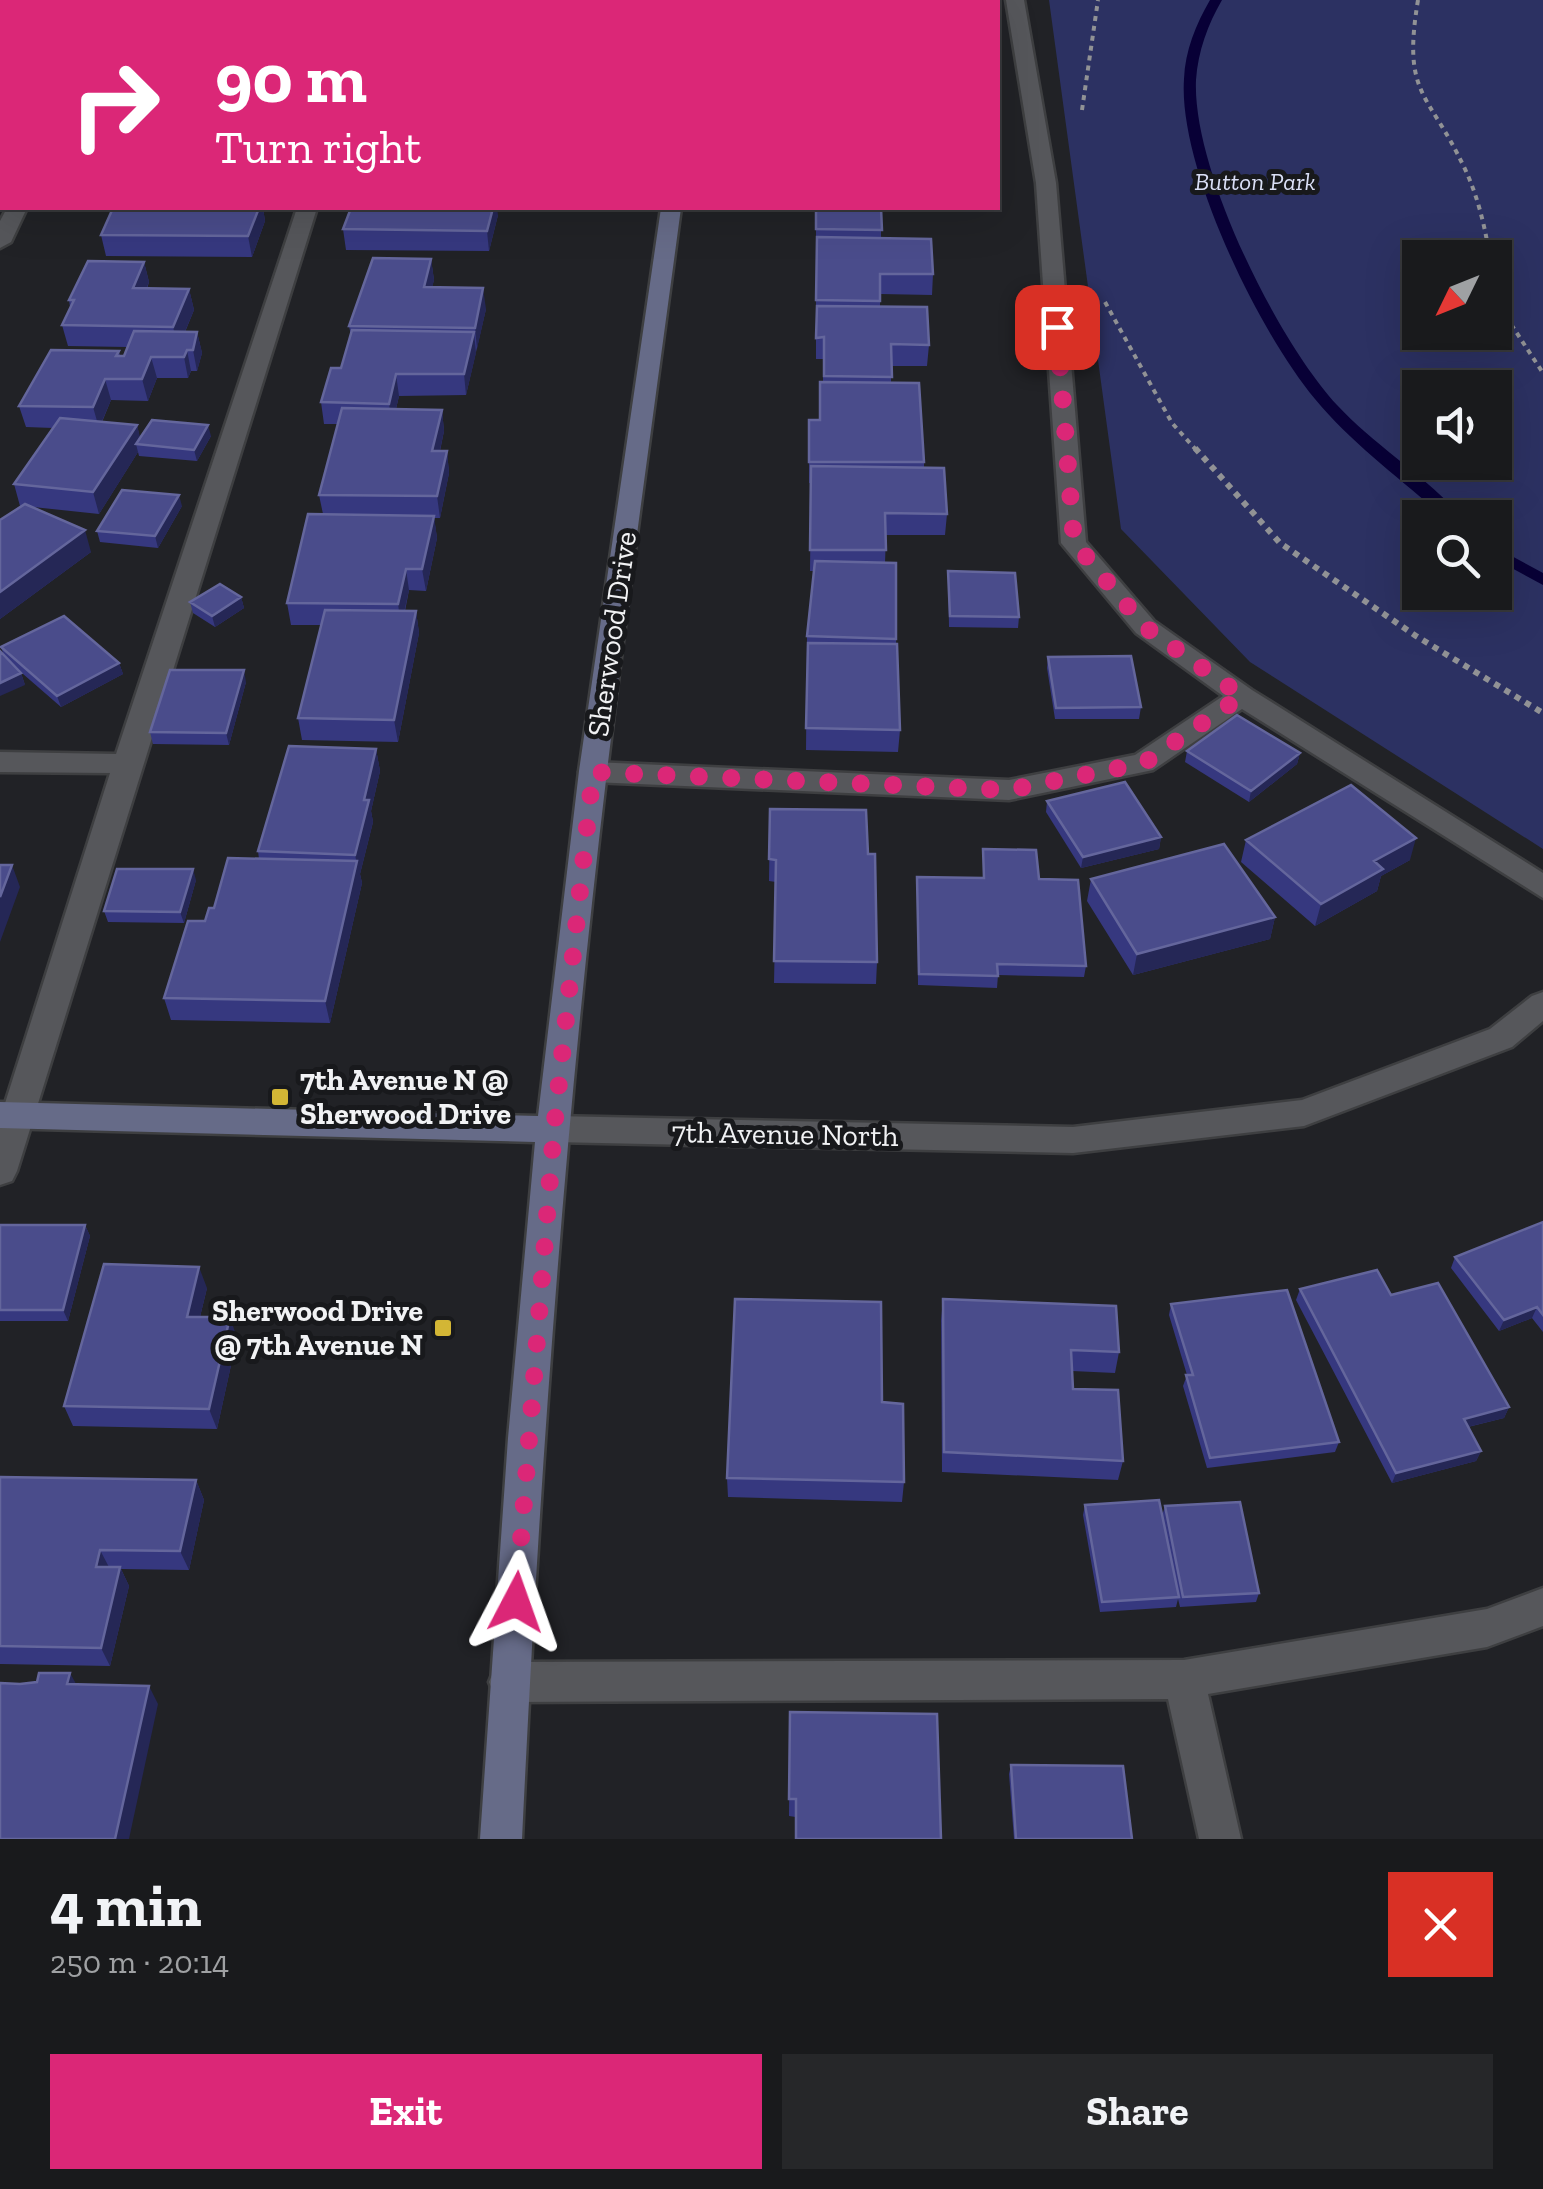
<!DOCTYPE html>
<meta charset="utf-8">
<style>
body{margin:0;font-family:"Zilla Slab",serif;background:#262729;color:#f1f3f6;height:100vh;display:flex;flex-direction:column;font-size:38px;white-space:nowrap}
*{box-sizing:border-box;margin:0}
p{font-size:32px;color:#9fa1a3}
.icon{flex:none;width:55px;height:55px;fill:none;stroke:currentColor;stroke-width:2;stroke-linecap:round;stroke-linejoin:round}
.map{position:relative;height:1839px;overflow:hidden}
.panel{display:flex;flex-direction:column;background:#191a1c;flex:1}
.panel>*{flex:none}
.banner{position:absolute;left:0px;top:0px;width:1000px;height:210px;box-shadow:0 10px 40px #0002,0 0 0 2px #37383b;background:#db2777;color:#fff;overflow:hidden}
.needle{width:65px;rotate:227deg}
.buttons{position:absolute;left:1402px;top:240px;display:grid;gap:20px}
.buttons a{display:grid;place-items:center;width:110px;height:110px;border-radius:0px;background:#191a1c;box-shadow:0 10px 40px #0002,0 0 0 2px #37383b;font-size:50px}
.pin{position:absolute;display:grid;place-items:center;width:85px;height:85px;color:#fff;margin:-42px;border-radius:20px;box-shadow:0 5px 15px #0006}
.me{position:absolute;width:110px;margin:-55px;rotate:4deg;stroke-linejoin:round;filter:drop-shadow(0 0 8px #0008)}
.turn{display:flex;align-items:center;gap:35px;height:210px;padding:0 50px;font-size:45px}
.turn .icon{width:130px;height:130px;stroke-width:2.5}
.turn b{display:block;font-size:70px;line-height:85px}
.round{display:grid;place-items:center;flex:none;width:105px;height:105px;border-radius:0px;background:#262729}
.head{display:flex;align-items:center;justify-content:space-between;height:170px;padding:0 50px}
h1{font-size:60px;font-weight:700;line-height:75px}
.primary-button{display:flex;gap:20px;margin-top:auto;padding:20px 50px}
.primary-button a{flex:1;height:115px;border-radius:0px;background:#db2777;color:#fff;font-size:40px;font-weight:700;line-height:115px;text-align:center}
.primary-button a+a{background:#262729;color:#f1f3f6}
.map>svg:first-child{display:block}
.green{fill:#2c3162;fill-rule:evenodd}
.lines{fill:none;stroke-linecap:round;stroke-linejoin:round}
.stream{fill:#080036;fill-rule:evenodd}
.lane-casing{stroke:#3e3f41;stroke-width:5}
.street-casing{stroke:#3e3f41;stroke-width:5}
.secondary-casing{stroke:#3e3f41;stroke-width:5}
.path-far1{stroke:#919295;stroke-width:4;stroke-dasharray:5 5;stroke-linecap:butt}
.path{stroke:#919295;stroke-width:6;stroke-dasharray:6 6;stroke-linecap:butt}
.lane{fill:#56575b;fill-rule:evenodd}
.street{fill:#56575b;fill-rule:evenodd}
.secondary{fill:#666b88;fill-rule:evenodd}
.wall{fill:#36387f}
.shaded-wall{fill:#252756}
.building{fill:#4a4c8b;stroke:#64669c;stroke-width:2.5}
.route{stroke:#db2777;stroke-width:18;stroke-dasharray:0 32.4}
.poi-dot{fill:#d3b635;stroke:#18191c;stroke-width:4}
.labels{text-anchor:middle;stroke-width:10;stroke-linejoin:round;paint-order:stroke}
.far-park-label{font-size:25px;font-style:italic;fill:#dadff6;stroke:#18191c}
.street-label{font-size:30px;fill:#f1f2f4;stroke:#18191c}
.poi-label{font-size:30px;font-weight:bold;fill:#f1f2f4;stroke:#18191c;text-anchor:start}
</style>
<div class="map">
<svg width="1543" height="1839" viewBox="0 0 1543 1839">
<rect width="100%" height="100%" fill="#212226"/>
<path class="green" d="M 1049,0 L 1543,0 L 1543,849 L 1250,662 L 1121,529 ZM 1420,258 L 1495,258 L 1495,332 L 1420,332 ZM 1420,388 L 1495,388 L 1495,462 L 1420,462 ZM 1420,518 L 1495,518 L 1495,592 L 1420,592 Z"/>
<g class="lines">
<path class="stream" d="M 1210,0 L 1222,0 C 1208,24 1198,51 1196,80 C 1192,169 1277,340 1337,405 C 1375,446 1426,476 1463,518 L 1445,518 C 1401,479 1352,444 1315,399 C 1259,332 1178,167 1184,79 C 1185,51 1196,24 1210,0 Z
M 1495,547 L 1543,573 L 1543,585 L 1495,559 Z"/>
<defs>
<path id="lane" d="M 1006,0 L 1024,0 L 1056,183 L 1086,542 L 1154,621 L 1252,690 L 1543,873 L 1543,898 L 1242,709 L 1153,770 L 1009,800 L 593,782 L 583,779 L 579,772 L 583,765 L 593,762 L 1009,780 L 1135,755 L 1223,696 L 1136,633 L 1061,543 L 1036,183 Z
M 297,208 L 317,208 L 17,1171 L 12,1181 L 0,1185 L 0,1119 L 110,773 L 0,772 L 0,752 L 116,754 Z
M 1543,1588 L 1543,1626 L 1487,1647 L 1208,1694 L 1241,1839 L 1199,1839 L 1168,1699 L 509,1702 L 495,1696 L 489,1682 L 495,1668 L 509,1662 L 1184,1660 L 1487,1609 Z"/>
<path id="street" d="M 0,168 L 2,168 L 2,180 L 0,180 Z
M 7,208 L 27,208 L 11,242 L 0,248 L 0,221 Z
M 1543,992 L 1543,1021 L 1512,1047 L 1304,1126 L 1073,1153 L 554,1142 L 542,1138 L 538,1129 L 542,1120 L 554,1116 L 1073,1127 L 1302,1100 L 1490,1029 L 1532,996 Z"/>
<path id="secondary" d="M 679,0 L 697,0 L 697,2 L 679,2 Z
M 661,208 L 681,208 C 650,439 617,671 592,903 C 558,1214 537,1526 522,1839 L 480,1839 L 508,1438 L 535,1142 L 0,1128 L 0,1102 L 538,1116 L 579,771 Z"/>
</defs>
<use href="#lane" class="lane-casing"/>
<use href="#street" class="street-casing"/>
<use href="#secondary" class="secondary-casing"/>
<path class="path-far1" d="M 1418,0 C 1402,96 1428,91 1464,167 C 1478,196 1485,227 1490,258
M 1082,110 L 1098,0
M 1495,278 L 1503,312 L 1543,373
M 1105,302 L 1172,423 L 1197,451"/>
<path class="path" d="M 1195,448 L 1280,543 L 1416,636 L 1543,713"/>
<use href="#lane" class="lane"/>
<use href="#street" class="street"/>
<use href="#secondary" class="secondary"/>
</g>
<path class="wall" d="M 0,0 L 51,0 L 49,2 L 2,2 L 2,26 L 0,26 Z
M 212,0 L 308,0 L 307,2 L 212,2 Z
M 468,0 L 546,0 L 545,2 L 469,2 Z
M 113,208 L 263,208 L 265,221 L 252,257 L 106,256 L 101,235 Z
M 816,208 L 881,208 L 881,238 L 933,274 L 932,295 L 880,294 L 880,307 L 929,345 L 927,366 L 891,366 L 891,382 L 924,462 L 924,468 L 947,514 L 945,535 L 886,535 L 885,563 L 896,639 L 900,730 L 898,752 L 806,750 L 807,636 L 814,571 L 810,571 L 811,483 L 809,483 L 809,420 L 819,420 L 823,382 L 823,359 L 816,359 Z
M 498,215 L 489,251 L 346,250 L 343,229 Z
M 431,259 L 434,280 L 432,287 L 486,309 L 466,395 L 399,396 L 396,409 L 442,410 L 444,431 L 440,451 L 447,451 L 449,473 L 440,518 L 434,518 L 437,538 L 426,591 L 409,590 L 405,611 L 416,611 L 419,633 L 398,742 L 302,740 L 298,718 L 321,625 L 291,625 L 287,603 L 323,514 L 319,495 L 338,424 L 324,424 L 321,402 L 341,368 L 351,336 L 349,326 Z
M 144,262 L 149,282 L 147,289 L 189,289 L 194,310 L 185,332 L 197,332 L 202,353 L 197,371 L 191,371 L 188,378 L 157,378 L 148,401 L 111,400 L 102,422 L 137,425 L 140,439 L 211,436 L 197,461 L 139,456 L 138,452 L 99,514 L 33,507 L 91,552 L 0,619 L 0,520 L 20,506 L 14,484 L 53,428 L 26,427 L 19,406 L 119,351 L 120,356 L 124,356 L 127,347 L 68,346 L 62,325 L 70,307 L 69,300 Z
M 182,506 L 158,548 L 100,542 L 97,531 Z
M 948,571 L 1019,617 L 1018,628 L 949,627 Z
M 241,597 L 244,608 L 215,627 L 193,613 L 190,602 Z
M 1,647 L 119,663 L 123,674 L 61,707 L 15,667 L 21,673 L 25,685 L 4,656 Z
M 1048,657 L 1141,707 L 1139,719 L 1055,719 L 1047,668 Z
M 246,682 L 229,745 L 153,744 L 150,732 Z
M 376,749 L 380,771 L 371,811 L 373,822 L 360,874 L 362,883 L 330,1023 L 171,1020 L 164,998 L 214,908 L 259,859 L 258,851 Z
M 1187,751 L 1300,753 L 1297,764 L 1249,802 L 1185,762 Z
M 1047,801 L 1161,837 L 1159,849 L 1081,868 L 1046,812 Z
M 770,809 L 868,854 L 877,962 L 876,984 L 774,983 L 776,882 L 769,881 Z
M 1246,840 L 1410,860 L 1381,876 L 1377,891 L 1315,926 L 1241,862 Z
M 983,849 L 1039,879 L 1086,966 L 1084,977 L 998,975 L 997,988 L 918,985 L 917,877 L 983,878 Z
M 1091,879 L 1275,917 L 1270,939 L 1133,975 L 1087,901 Z
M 196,880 L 184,923 L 108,922 L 104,911 Z
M 1543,1222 L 1543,1332 L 1532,1318 L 1499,1331 L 1451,1268 L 1455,1257 Z
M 0,1225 L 85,1225 L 90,1236 L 68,1321 L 0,1321 Z
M 207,1288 L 200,1317 L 237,1338 L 217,1429 L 73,1426 L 64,1406 Z
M 1300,1289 L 1391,1295 L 1509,1407 L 1504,1418 L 1468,1427 L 1481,1451 L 1476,1461 L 1392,1483 L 1296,1300 Z
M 943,1299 L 1119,1352 L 1115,1373 L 1072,1371 L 1073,1389 L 1123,1461 L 1118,1480 L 942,1472 L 941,1320 Z
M 1171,1304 L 1339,1442 L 1335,1452 L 1207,1468 L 1183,1386 L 1187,1375 L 1169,1315 Z
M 0,1477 L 196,1480 L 204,1500 L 189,1570 L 121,1569 L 129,1586 L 110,1666 L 0,1664 Z
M 727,1478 L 904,1482 L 902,1502 L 728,1497 Z
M 1085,1505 L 1162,1516 L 1165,1506 L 1259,1593 L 1256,1602 L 1180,1607 L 1178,1599 L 1176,1607 L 1100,1612 L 1083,1515 Z
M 790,1712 L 941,1839 L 789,1816 Z
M 1011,1765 L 1132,1839 L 1014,1839 L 1009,1774 Z"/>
<path class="shaded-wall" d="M 35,0 L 51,0 L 49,2 L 33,2 Z
M 259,208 L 263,208 L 265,221 L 252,257 L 248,236 Z
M 493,208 L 497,208 L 498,215 L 489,251 L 487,231 Z
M 431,259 L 434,280 L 427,308 L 424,287 Z
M 144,262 L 149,282 L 138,309 L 133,288 Z
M 483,288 L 486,309 L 477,349 L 475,328 Z
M 189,289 L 194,310 L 178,348 L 173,327 Z
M 197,332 L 202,353 L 197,371 L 193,350 Z
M 474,332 L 476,353 L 466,395 L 464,374 Z
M 187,350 L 191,371 L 188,378 L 184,357 Z
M 151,357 L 157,378 L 148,401 L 142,379 Z
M 396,374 L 399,396 L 392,425 L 389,404 Z
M 105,379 L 111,400 L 99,428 L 93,407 Z
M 442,410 L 444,431 L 435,473 L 432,451 Z
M 137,425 L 142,445 L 136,444 L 138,452 L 99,514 L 93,492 Z
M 208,425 L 211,436 L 197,461 L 194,450 Z
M 447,451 L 449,473 L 440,518 L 437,496 Z
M 179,495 L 182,506 L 158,548 L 155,536 Z
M 434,516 L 437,538 L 426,591 L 422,569 Z
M 85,530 L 91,552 L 0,619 L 0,592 Z
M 406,569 L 409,590 L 401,626 L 398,604 Z
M 241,597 L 244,608 L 215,627 L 212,616 Z
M 416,611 L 419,633 L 398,742 L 394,720 Z
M 119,663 L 123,674 L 61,707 L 57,696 Z
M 244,670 L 246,682 L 229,745 L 226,733 Z
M 21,673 L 25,685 L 0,696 L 0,683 Z
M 376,749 L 380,771 L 371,811 L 373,822 L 360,874 L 362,883 L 330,1023 L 325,1001 L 357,864 L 355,855 L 364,800 Z
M 1300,753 L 1297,764 L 1249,802 L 1251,791 Z
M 1161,837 L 1159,849 L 1081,868 L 1083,857 Z
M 1416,838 L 1410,860 L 1381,876 L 1377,891 L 1315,926 L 1321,904 L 1374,861 Z
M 12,865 L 20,887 L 0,942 L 0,897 Z
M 193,869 L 196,880 L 184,923 L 180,912 Z
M 1275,917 L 1270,939 L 1133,975 L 1137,954 Z
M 85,1225 L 90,1236 L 68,1321 L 63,1310 Z
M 199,1267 L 207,1288 L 195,1337 L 187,1317 Z
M 1537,1307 L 1532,1318 L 1499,1331 L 1504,1320 Z
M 230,1317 L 237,1338 L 217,1429 L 209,1409 Z
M 1509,1407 L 1504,1418 L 1459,1429 L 1464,1419 Z
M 1481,1451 L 1476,1461 L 1392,1483 L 1396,1473 Z
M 196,1480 L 204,1500 L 189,1570 L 180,1551 Z
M 100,1550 L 110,1569 L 96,1567 Z
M 120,1567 L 129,1586 L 110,1666 L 101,1648 Z
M 70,1673 L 80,1691 L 67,1684 Z
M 149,1686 L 158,1704 L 129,1839 L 115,1839 Z"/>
<path class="building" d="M 0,0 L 35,0 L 33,2 L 2,2 L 2,7 L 0,7 Z
M 212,0 L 266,0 L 265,2 L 211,2 Z
M 838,0 L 896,0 L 896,2 L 831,2 L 838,2 Z
M 414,1 L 461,2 L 414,2 Z
M 0,40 L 2,40 L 2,64 L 0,64 Z
M 113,208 L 259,208 L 248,236 L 101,235 Z
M 351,208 L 493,208 L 487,231 L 343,229 Z
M 816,208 L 881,208 L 882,230 L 816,229 Z
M 817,237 L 931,239 L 933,274 L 880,274 L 880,301 L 816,300 Z
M 373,258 L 431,259 L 424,287 L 483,288 L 475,328 L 349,326 Z
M 88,261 L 144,262 L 133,288 L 189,289 L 173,327 L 62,325 L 74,300 L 69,300 Z
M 817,306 L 927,307 L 929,345 L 891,344 L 892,377 L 824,376 L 824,337 L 816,338 Z
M 352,330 L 474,332 L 464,374 L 396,374 L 389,404 L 321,402 L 331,368 L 341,368 Z
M 134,331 L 197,332 L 193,350 L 187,350 L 184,357 L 151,357 L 142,379 L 105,379 L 93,407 L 19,406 L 51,350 L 119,351 L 116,356 L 124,356 Z
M 820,382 L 919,383 L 924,462 L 809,462 L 809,420 L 820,420 Z
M 342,408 L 442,410 L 432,451 L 447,451 L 437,496 L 319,495 Z
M 60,418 L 137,425 L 93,492 L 14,484 Z
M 152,420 L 208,425 L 194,450 L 136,444 Z
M 811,466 L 944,468 L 947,514 L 885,513 L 886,550 L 810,550 Z
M 122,490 L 179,495 L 155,536 L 97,531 Z
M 25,504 L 85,530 L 0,592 L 0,520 Z
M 308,514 L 434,516 L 422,569 L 406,569 L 398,604 L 287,603 Z
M 815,561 L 896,563 L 896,639 L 807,636 Z
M 948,571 L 1015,573 L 1019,617 L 950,616 Z
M 220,584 L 241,597 L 212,616 L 190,602 Z
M 325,610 L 416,611 L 394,720 L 298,718 Z
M 64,616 L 119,663 L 57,696 L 1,647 Z
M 808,643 L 897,644 L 900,730 L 806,728 Z
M 0,651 L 21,673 L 0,683 Z
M 1131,656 L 1141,707 L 1056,708 L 1048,657 Z
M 170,670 L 244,670 L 226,733 L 150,732 Z
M 1237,715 L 1300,753 L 1251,791 L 1187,751 Z
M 289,746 L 376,749 L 364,800 L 369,800 L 355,855 L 258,851 Z
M 1125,782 L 1161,837 L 1083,857 L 1047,801 Z
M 1351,785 L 1416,838 L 1374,861 L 1383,869 L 1321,904 L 1246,840 Z
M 770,809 L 866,810 L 868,854 L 875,854 L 877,962 L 774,961 L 776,860 L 769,859 Z
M 1224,844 L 1275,917 L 1137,954 L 1091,879 Z
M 983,849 L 1036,850 L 1039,879 L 1078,880 L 1086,966 L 997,964 L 998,976 L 919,974 L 917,877 L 984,878 Z
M 228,858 L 357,861 L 325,1001 L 164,998 L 188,921 L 205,921 L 209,908 L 214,908 Z
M 0,865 L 12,865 L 0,897 Z
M 117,869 L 193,869 L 180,912 L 104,911 Z
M 1543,1222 L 1543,1315 L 1537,1307 L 1504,1320 L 1455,1257 Z
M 0,1225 L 85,1225 L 63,1310 L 0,1310 Z
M 104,1264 L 199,1267 L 187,1317 L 230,1317 L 209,1409 L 64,1406 Z
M 1377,1270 L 1391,1295 L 1438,1283 L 1509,1407 L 1464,1419 L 1481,1451 L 1396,1473 L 1300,1289 Z
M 1287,1290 L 1339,1442 L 1210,1458 L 1186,1375 L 1193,1375 L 1171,1304 Z
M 735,1299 L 881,1302 L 882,1402 L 903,1404 L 904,1482 L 727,1478 Z
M 943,1299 L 1116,1306 L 1119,1352 L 1071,1350 L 1073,1389 L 1118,1390 L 1123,1461 L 944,1452 Z
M 0,1477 L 196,1480 L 180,1551 L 100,1550 L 96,1567 L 120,1567 L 101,1648 L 0,1646 Z
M 1159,1500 L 1179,1597 L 1102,1602 L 1085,1505 Z
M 1240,1502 L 1259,1593 L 1183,1597 L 1165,1506 Z
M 39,1673 L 70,1673 L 67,1684 L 149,1686 L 115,1839 L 0,1839 L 0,1683 L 20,1684 L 37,1682 Z
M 790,1712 L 937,1714 L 941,1839 L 796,1839 L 796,1799 L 789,1799 Z
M 1011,1765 L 1123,1766 L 1132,1839 L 1016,1839 Z"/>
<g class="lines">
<path class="route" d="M 516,1602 L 554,1129 L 593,772 L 1009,790 L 1144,763 L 1242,696 L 1145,627 L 1074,542 L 1057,327"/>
</g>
<g class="poi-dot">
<rect x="270" y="1087" width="20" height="20" rx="5"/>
<rect x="433" y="1318" width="20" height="20" rx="5"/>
</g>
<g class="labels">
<g class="far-park-label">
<text x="1255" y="190">Button Park</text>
</g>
<g class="street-label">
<text transform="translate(612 634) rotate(-82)" y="10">Sherwood Drive</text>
<text transform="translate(785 1134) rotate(1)" y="10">7th Avenue North</text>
</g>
<g class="poi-label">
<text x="300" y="1090">7th Avenue N @<tspan x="300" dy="34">Sherwood Drive</tspan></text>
<text x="423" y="1321" text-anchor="end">Sherwood Drive<tspan x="423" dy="34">@ 7th Avenue N</tspan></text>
</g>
</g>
</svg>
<div class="buttons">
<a><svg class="needle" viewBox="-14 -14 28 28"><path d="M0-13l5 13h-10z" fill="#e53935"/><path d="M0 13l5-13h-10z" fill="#9fa1a3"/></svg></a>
<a><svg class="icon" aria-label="sound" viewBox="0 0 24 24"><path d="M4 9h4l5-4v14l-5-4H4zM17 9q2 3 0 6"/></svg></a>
<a><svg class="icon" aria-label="search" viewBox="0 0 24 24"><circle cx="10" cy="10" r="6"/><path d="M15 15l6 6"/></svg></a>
</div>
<div class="pin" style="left:1057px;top:327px;background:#d93025"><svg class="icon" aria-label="arrive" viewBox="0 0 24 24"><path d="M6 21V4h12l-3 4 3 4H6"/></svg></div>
<svg class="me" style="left:516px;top:1602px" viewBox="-20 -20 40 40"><path d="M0-17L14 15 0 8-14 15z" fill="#db2777" stroke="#fff" stroke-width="4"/></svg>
<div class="banner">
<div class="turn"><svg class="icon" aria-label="right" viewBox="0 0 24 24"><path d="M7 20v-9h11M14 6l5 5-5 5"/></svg><div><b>90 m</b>Turn right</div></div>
</div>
</div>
<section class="panel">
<div class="head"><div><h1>4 min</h1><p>250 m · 20:14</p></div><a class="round" style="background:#d93025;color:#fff"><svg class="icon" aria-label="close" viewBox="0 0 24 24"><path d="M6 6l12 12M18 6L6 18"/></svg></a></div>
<div class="primary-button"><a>Exit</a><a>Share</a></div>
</section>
